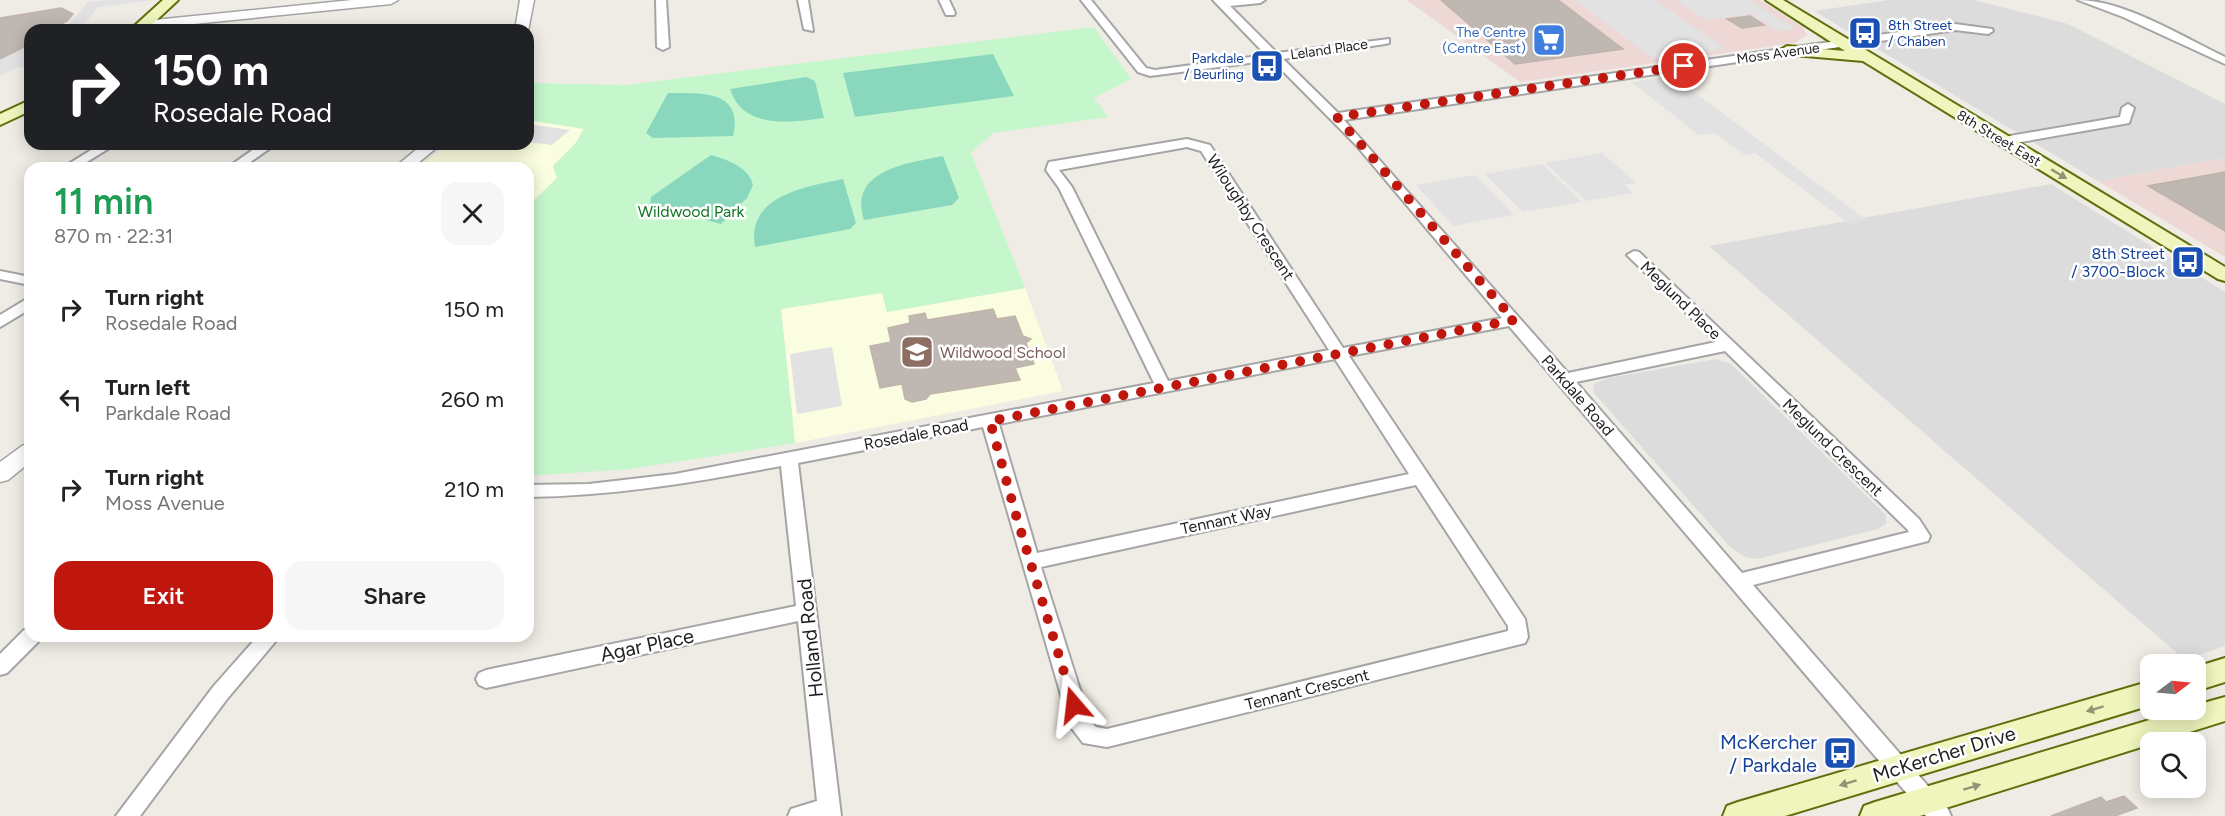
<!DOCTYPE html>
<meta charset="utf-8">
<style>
body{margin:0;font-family:Figtree,sans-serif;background:#f6f6f6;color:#222;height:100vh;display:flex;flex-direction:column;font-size:22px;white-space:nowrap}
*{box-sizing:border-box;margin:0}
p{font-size:20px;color:#767676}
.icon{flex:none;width:33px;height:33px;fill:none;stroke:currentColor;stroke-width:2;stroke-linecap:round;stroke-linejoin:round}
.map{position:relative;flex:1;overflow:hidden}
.side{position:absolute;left:24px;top:162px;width:510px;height:480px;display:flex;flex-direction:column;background:#fff;border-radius:18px;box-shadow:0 3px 15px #0003}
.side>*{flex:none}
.hud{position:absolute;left:24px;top:24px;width:510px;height:126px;border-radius:18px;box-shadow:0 3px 15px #0003;background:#202124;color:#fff;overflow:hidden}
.needle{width:39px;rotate:74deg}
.tools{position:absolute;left:2140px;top:654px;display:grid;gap:12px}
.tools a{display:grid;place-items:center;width:66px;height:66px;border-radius:12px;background:#fff;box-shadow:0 3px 15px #0003;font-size:30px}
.pin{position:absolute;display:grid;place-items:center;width:51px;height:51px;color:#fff;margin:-26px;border:3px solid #fff;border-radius:50%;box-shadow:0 2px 6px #0007}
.me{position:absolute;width:66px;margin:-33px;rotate:343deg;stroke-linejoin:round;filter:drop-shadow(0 0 4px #0008)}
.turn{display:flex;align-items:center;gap:21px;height:126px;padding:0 30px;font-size:27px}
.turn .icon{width:78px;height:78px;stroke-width:2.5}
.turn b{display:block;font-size:42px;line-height:51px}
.round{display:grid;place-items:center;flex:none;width:63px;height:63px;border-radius:18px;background:#f6f6f6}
.headline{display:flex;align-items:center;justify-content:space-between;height:102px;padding:0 30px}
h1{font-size:36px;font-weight:600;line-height:45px;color:#1e9e55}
.action{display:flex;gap:12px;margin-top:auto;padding:12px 30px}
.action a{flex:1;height:69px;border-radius:18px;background:#bf170e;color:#fff;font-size:24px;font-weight:600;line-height:69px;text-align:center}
.action a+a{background:#f6f6f6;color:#222}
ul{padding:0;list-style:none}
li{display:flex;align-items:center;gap:18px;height:90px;padding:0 30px}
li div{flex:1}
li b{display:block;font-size:22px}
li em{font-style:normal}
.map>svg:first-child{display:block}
.residential{fill:#dcdcdc}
.commercial{fill:#eed8d6}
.education{fill:#fbfde0}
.park{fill:#c5f6cc}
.pitch{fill:#89d8be}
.parking{fill:#e2e2e2}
.building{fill:#bfb8b2;stroke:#bfb4a9;stroke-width:1.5}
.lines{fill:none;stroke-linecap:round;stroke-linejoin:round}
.minor-casing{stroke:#a5a5a5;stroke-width:4}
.tertiary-casing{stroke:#a5a5a5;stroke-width:3}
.secondary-casing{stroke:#5f6f0c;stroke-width:4}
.minor{fill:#fff;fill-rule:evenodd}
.tertiary{fill:#fff;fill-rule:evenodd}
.secondary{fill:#eff5bd;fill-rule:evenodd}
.oneway{fill:#919475}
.route{stroke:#bf170e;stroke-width:10;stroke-dasharray:0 18}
.labels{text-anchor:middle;stroke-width:5;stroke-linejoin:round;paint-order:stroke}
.far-transit-label{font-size:14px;fill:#164399;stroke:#fff;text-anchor:start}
.far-shop-label{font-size:14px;fill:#366cbe;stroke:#fff;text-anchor:end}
.far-street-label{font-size:14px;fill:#1e1e1e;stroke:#fff}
.park-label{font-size:16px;fill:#137621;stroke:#fff}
.street-label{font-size:16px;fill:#1e1e1e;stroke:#fff}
.transit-label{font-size:16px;fill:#164399;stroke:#fff;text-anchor:end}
.education-label{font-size:16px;fill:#785e54;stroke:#fff;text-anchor:start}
.near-street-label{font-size:20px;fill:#1e1e1e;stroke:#fff}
.near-transit-label{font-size:20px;fill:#164399;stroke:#fff;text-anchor:end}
</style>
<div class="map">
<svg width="2225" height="816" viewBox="0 0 2225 816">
<rect width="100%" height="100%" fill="#efece5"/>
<path class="residential" d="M 1889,0 L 1974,0 L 2068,24 L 2225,104 L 2225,158 L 2098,181 L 1814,11 Z
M 2051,184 L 2225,292 L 2225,646 L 2185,660 L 1709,246 Z
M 1716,359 L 1731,364 L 1886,515 L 1886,524 L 1878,529 L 1757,559 L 1745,557 L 1730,547 L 1594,393 L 1593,384 L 1609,378 Z"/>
<path class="commercial" d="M 1407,0 L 1760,0 L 1803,27 L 1807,35 L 1795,43 L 1520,82 Z
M 2225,158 L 2225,257 L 2098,181 Z"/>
<path class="education" d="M 528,120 L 584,128 L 575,144 L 553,166 L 557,178 L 533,201 L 528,200 L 528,168 L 418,168 L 447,144 L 528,144 Z
M 1025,288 L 1063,391 L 795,443 L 781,309 L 882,292 L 887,312 Z"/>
<path class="park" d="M 1094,27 L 1131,79 L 1094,98 L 1108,117 L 993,133 L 971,153 L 1025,288 L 887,312 L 882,293 L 781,309 L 795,443 L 631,469 L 528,476 L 528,206 L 557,178 L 553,166 L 575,144 L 584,129 L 528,120 L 528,83 L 625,85 Z"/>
<path class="pitch" d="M 993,54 L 1014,96 L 855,117 L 843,73 Z
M 806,77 L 815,81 L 824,118 C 789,123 743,129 730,89 Z
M 668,93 C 702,93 744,90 733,136 L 653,138 L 646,133 Z
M 711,155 C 728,160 749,167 753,185 L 747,198 L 721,224 L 650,205 L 651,197 Z
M 943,156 L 959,198 L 952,205 L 864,220 C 848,170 908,163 943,156 Z
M 843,179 L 856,223 L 850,229 L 755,247 C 746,195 806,187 843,179 Z"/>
<path class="parking" d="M 107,0 L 156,0 L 99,7 L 78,30 L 58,30 L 69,24 L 88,2 Z
M 1575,0 L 1655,0 L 1726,49 L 1654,59 Z
M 1676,0 L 1750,0 L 1796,29 L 1778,31 L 1751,14 L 1706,20 Z
M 30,45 L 30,68 L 17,67 L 0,76 L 0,59 Z
M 1672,76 L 1867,220 L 1849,224 L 1755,153 L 1745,155 L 1715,133 L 1699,135 L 1631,82 Z
M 528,124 L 570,130 L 552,145 L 528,142 Z
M 1602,153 L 1637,183 L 1625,185 L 1633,193 L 1586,201 L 1545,163 Z
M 1542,164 L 1582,202 L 1523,212 L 1485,174 Z
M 1475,175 L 1514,215 L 1453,226 L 1416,185 Z
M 832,347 L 842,406 L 797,414 L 790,354 Z"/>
<path class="building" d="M 1441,0 L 1558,0 L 1623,49 L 1515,64 Z
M 61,8 L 73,14 L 67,21 L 49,30 L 30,30 L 30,44 L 0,59 L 0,18 Z
M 1750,16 L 1764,25 L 1742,28 L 1727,19 Z
M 2225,172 L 2225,231 L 2148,186 Z
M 993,309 L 997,319 L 1015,316 L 1023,336 L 1031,339 L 1026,343 L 1034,364 L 1015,368 L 1020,380 L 930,394 L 926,399 L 912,402 L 905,399 L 902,384 L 880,388 L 870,346 L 891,342 L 888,328 L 910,323 L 909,316 L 925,313 L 927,320 Z
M 2124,796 L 2137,808 L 2115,816 L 2051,816 L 2101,797 L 2106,802 Z"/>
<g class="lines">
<defs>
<path id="minor" d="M 656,0 L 666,0 L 669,47 L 663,50 L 657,47 Z
M 798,0 L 808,0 L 813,31 L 804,29 Z
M 939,0 L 949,0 L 955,13 L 954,15 L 946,15 Z
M 1081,0 L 1091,0 L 1146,68 L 1155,70 L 1266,55 L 1213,0 L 1265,0 L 1260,3 L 1230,6 L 1277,53 L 1389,39 L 1389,43 L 1385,44 L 1283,59 L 1338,113 L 1955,24 L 1992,29 L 1993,31 L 1988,34 L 1955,30 L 1344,120 L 1568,373 L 1716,342 L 1627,255 L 1634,251 L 1639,252 L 1919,519 L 1930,536 L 1928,541 L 1753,585 L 1948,809 L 1951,816 L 1926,816 L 1509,326 L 1349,356 L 1525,619 L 1528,637 L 1525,643 L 1107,747 L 1083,743 L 1070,726 L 983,427 L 798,463 L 841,816 L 788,816 L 791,809 L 817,801 L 798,621 L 486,688 L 479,685 L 476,679 L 479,673 L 486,670 L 796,606 L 781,466 C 697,482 614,496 528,497 L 528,485 L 589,484 L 675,474 L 1154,383 L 1059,188 L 1046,170 L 1049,162 L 1187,139 L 1210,145 L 1343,348 L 1502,318 L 1356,145 L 1272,60 L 1150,76 L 1138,72 ZM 1187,147 L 1201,151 L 1329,350 L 1168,381 L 1072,187 L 1059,170 ZM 1725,351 L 1907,529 L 1909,532 L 1742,573 L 1576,382 ZM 1335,359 L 1409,474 L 1037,553 L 999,424 ZM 1416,485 L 1508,626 L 1508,631 L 1107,729 L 1096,727 L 1090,721 L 1041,567 Z
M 2078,0 C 2124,0 2183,37 2225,57 L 2225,64 L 2123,17 Z
M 2128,104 L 2134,108 L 2129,123 L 2004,145 L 1998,141 L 2004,137 L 2120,117 L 2122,108 Z
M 101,144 L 116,144 L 77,168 L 62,168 Z
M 261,144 L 276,144 L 242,168 L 227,168 Z
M 0,271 L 30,277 L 30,285 L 0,279 Z
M 30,297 L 30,309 L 0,327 L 0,315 Z
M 30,628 L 30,636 L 41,636 L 38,642 L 7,673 L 0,675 L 0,654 L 24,630 Z
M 258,636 L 280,636 L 227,699 L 140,816 L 116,816 L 213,687 Z"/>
<path id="tertiary" d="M 352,0 L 398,0 L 391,4 L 144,29 L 137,25 L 144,21 Z
M 520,0 L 534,0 L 528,31 L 515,30 Z
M 423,144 L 441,144 L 412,168 L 394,168 Z
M 30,443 L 30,462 L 8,480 L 0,482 L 0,462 L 22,446 Z"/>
<path id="secondary" d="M 163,0 L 178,0 L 146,30 L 130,30 Z
M 1766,0 L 1783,0 L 2225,267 L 2225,281 L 2218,279 L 1863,61 L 1782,54 L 1779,51 L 1787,46 L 1845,51 Z
M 30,100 L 30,111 L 0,125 L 0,114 Z
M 2225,658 L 2225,682 L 2196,691 L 2196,667 Z
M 2151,681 L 2151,705 L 1785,816 L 1723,816 L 1727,806 L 1738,802 Z
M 2225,697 L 2225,721 L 1920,816 L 1860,816 L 1864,806 L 1875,802 L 2183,710 L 2196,710 L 2196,705 Z"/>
</defs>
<use href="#minor" class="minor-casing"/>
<use href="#tertiary" class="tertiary-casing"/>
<use href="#secondary" class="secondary-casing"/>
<use href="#minor" class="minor"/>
<use href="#tertiary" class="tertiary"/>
<use href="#secondary" class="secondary"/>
</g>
<defs><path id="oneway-solid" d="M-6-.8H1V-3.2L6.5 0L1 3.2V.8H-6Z" transform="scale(1.5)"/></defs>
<g class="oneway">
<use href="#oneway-solid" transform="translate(2059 174) rotate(31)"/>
<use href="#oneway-solid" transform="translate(2095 709) rotate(163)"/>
<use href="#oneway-solid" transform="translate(1848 783) rotate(163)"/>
<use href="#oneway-solid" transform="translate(1972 787) rotate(-17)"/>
</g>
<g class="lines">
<path class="route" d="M 1074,705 L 1015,512 L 990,421 L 1514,320 L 1337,117 L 1684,66"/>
</g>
<defs>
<symbol id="bus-square" viewBox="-11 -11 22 22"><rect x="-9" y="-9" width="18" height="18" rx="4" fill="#1a4fb4" stroke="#fff"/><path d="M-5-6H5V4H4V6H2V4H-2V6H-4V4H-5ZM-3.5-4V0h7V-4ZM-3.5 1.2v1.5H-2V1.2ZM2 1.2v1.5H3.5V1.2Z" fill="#fff"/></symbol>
<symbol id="supermarket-square" viewBox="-11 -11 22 22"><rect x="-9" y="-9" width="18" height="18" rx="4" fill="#3f7fe0" stroke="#fff"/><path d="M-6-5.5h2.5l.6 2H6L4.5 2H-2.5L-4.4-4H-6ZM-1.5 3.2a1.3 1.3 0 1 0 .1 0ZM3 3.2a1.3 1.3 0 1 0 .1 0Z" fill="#fff"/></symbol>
<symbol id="school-square" viewBox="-11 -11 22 22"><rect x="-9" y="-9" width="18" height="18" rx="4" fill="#8d6e63" stroke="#fff"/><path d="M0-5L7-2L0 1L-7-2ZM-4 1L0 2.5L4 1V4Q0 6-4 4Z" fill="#fff"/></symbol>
</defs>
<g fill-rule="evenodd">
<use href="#bus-square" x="1846" y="14" width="38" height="38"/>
<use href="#supermarket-square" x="1530" y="21" width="38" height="38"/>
<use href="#bus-square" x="1248" y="47" width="38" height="38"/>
<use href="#bus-square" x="2169" y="243" width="38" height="38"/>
<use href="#school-square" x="898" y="333" width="38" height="38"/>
<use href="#bus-square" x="1821" y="734" width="38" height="38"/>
</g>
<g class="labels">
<g class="far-transit-label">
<text x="1888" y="30">8th Street<tspan x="1888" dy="16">/ Chaben</tspan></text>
<text x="1244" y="63" text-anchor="end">Parkdale<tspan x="1244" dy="16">/ Beurling</tspan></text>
</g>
<g class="far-shop-label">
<text x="1526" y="37">The Centre<tspan x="1526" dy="16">(Centre East)</tspan></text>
</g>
<g class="far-street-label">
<text transform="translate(1329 49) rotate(-8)" y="5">Leland Place</text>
<text transform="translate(1778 53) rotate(-8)" y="5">Moss Avenue</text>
<text transform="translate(1999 138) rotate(31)" y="5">8th Street East</text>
</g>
<g class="park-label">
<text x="691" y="217">Wildwood Park</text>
</g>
<g class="street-label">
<text transform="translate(1251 217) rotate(57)" y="6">Wiloughby Crescent</text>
<text transform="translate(1681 300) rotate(44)" y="6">Meglund Place</text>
<text transform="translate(1578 395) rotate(49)" y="6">Parkdale Road</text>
<text transform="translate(916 434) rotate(-11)" y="6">Rosedale Road</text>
<text transform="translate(1833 447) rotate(44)" y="6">Meglund Crescent</text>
<text transform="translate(1226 519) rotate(-12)" y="6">Tennant Way</text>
<text transform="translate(1307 689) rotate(-14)" y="6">Tennant Crescent</text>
</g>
<g class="transit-label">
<text x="2165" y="259">8th Street<tspan x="2165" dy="18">/ 3700-Block</tspan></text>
</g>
<g class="education-label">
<text x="940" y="358">Wildwood School</text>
</g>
<g class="near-street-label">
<text transform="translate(810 638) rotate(-96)" y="7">Holland Road</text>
<text transform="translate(647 645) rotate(-12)" y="7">Agar Place</text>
<text transform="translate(1944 754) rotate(-17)" y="7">McKercher Drive</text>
</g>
<g class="near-transit-label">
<text x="1817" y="749">McKercher<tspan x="1817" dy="23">/ Parkdale</tspan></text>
</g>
</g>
</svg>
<div class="tools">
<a><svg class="needle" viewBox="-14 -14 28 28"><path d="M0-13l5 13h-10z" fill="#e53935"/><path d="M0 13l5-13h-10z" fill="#767676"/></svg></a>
<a><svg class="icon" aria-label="search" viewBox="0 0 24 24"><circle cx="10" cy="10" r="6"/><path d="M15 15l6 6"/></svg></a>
</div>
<div class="pin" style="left:1684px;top:66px;background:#d93025"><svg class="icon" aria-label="arrive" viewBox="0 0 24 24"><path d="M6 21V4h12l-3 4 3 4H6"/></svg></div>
<svg class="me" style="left:1074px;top:705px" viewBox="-20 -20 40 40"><path d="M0-17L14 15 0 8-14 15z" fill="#bf170e" stroke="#fff" stroke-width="4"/></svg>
<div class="hud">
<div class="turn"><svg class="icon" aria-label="right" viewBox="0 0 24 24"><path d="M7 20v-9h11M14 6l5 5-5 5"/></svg><div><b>150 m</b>Rosedale Road</div></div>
</div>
<section class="side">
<div class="headline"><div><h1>11 min</h1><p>870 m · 22:31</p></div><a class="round"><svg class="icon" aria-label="close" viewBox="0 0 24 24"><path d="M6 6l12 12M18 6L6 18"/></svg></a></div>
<ul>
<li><svg class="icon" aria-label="right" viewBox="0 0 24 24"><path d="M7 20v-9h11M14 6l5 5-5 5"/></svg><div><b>Turn right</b><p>Rosedale Road</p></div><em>150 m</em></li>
<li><svg class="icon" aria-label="left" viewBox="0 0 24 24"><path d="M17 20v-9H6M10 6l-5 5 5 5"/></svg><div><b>Turn left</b><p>Parkdale Road</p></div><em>260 m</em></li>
<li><svg class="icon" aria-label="right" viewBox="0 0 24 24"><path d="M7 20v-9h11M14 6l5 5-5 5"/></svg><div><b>Turn right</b><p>Moss Avenue</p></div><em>210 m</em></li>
</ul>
<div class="action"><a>Exit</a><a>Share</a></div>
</section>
</div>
